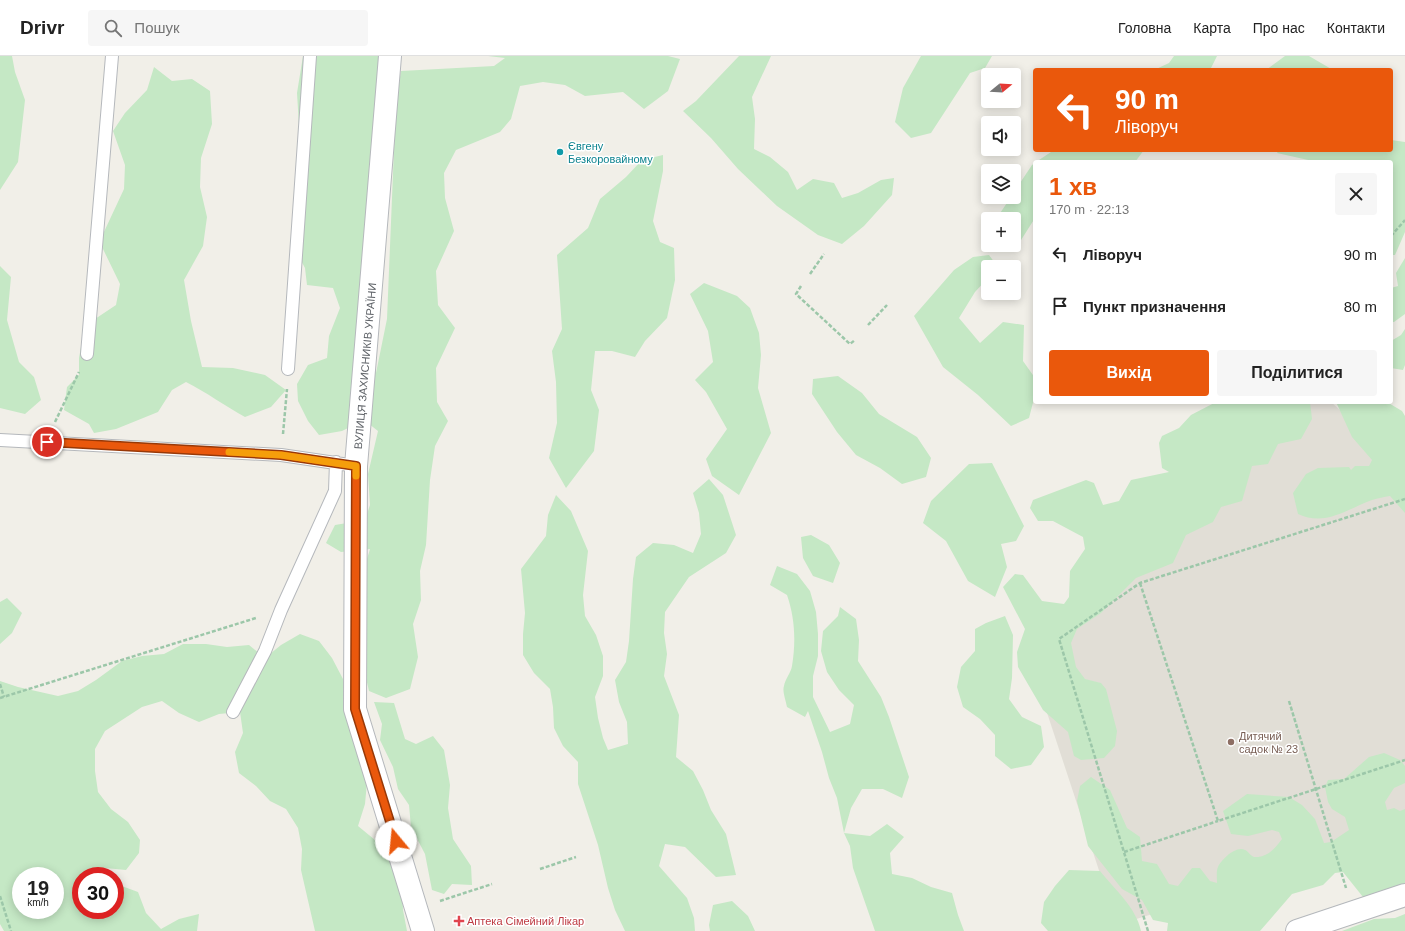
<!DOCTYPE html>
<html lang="uk">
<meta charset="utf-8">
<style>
body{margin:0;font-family:Helvetica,sans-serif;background:#f6f6f6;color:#222;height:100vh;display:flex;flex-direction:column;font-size:15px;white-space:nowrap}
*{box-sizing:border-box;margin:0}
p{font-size:13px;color:#767676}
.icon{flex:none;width:22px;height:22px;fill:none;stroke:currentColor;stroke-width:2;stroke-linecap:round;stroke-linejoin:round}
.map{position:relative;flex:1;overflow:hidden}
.drawer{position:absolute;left:1033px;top:104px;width:360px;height:244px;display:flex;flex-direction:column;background:#fff;border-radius:4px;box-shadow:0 2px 10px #0003}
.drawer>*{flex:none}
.top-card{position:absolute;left:1033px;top:12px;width:360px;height:84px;border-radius:4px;box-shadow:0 2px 10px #0003;background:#ea580c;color:#fff;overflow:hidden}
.needle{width:26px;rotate:72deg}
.fabs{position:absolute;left:981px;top:12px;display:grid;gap:8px}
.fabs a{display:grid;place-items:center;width:40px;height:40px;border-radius:4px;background:#fff;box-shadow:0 2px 10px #0003;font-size:20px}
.speed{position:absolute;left:12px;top:811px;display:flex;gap:8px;font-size:20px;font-weight:700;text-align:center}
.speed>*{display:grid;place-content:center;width:52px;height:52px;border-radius:50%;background:#fff;box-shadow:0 2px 10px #0003;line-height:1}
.speed small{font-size:10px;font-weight:400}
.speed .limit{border:6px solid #d22;background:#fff;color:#111}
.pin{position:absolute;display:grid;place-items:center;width:34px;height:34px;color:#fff;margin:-17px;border:2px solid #fff;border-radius:50%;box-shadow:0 1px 4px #0007}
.me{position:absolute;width:44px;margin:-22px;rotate:343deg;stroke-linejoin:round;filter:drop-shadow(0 0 3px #0008)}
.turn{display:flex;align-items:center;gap:14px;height:84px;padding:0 16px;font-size:18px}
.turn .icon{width:52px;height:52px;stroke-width:2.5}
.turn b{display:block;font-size:28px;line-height:34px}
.round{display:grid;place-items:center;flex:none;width:42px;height:42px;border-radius:4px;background:#f6f6f6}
.head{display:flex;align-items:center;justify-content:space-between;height:68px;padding:0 16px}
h1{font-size:24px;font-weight:600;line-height:30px;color:#ea580c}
.action{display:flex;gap:8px;margin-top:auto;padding:8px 16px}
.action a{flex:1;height:46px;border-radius:4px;background:#ea580c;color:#fff;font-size:16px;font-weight:600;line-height:46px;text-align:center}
.action a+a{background:#f6f6f6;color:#222}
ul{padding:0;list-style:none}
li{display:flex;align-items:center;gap:12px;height:52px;padding:0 16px}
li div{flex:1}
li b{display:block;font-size:15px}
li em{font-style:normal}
header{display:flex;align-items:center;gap:24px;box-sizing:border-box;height:56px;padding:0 20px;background:#fff;border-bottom:1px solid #e0e0e0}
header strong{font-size:19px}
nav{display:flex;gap:22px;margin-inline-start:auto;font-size:14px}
.search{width:280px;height:36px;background:#f6f6f6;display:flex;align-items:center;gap:10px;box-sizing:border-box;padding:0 14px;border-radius:4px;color:#767676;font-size:15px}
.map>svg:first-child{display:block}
.education{fill:#e1ded6}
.green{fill:#c5e8c5;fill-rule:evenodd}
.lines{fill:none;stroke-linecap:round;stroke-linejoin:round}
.lane-casing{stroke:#b5b8bc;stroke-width:14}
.street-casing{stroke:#b5b8bc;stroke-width:24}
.path{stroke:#9cc7a9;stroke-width:2.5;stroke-dasharray:4 2;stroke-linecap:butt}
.lane{stroke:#fff;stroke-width:12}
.street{stroke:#fff;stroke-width:22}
.route-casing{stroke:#983908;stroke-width:10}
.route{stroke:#ea580c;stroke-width:7}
.slow{stroke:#f59e0b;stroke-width:7}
.culture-dot{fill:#0f9aa8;stroke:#fff;stroke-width:1.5}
.education-dot{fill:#8d6e63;stroke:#fff;stroke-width:1.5}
.health-dot{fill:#e0444e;stroke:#fff;stroke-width:1.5}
.labels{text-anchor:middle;stroke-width:3;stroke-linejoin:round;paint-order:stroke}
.culture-label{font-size:11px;fill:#0d838f;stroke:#fff;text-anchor:start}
.street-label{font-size:11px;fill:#5f6368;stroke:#fff}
.education-label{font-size:11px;fill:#785e54;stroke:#fff;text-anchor:start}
.health-label{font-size:11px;fill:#be3a42;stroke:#fff;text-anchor:start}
</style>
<header>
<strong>Drivr</strong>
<div class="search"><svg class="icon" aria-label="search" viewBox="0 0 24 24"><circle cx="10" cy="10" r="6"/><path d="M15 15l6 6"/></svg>Пошук</div>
<nav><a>Головна</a><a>Карта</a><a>Про нас</a><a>Контакти</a></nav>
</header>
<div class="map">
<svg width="1405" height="875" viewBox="0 0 1405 875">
<rect width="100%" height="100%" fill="#f1efe8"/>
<path class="education" d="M 1299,346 L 1331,346 L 1405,412 L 1405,780 L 1117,869 L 1026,593 Z"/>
<path class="green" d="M 0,0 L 12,0 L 15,16 L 25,44 L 18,106 L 0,134 Z
M 303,0 L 388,0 L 374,270 L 376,317 L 387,263 L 396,45 L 401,15 L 494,10 L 505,2 L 488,0 L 668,0 L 680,3 L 668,35 L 644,53 L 623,36 L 585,40 L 565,29 L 543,26 L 520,30 L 511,63 L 500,76 L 456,94 L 444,117 L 445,142 L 454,175 L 436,215 L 438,249 L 455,272 L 436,312 L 437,346 L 448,365 L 435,390 L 430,424 L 426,489 L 420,515 L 421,544 L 413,568 L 418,601 L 410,633 L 386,642 L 369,635 L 360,596 L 360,526 L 370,493 L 341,496 L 326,487 L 335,469 L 365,464 L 370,449 L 368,418 L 378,375 L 364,364 L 342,375 L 319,379 L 308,365 L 298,345 L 297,328 L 308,309 L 327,302 L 329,280 L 340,252 L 333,232 L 307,229 L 305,212 L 296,195 L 299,70 L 297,37 Z
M 739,0 L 771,0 L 752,41 L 755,63 L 754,93 L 770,101 L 788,116 L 797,134 L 813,123 L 834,127 L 842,142 L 858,137 L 881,124 L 894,122 L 892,139 L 864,170 L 842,188 L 818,179 L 777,150 L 738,113 L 711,82 L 683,55 L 696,45 Z
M 921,0 L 992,0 L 985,12 L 970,17 L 931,77 L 911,82 L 895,66 L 903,32 Z
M 1174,0 L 1217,0 L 1210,14 L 1154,14 L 1169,7 Z
M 1285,0 L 1309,0 L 1333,14 L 1266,14 Z
M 154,11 L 172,25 L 192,23 L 210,35 L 212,68 L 201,102 L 200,131 L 207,161 L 203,190 L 184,224 L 191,265 L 202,311 L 233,312 L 265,319 L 286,334 L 271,351 L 245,361 C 225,350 206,336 186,326 L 172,334 L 158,356 L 116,373 L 94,377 L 89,368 L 64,354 L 67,331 L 79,319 L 79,302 L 83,280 L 95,263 L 116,249 L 120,228 L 103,193 L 103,178 L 124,133 L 125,109 L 113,75 L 125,57 L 147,34 Z
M 1391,84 L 1405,86 L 1405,176 L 1395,199 L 1391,199 L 1391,106 L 1317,106 L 1277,97 L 1279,94 L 1391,94 Z
M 1054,94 L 1144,94 L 1135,106 L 1036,106 Z
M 663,99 L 663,115 L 653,165 L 660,186 L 674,192 L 675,224 L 667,262 L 645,285 L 635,301 L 612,295 L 595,295 L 591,334 L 599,354 L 594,395 L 566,432 L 549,402 L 557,367 L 556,326 L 552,295 L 562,273 L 557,199 L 588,172 L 600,143 L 626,121 L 642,104 Z
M 1035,107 L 1035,162 L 1016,192 L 983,190 L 988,179 L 988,189 L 1014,189 L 1014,163 L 996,163 L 1011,141 L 1014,141 L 1014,136 L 1032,109 Z
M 989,199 L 998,211 L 988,211 L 988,222 L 975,236 L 959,262 L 980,287 L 1003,266 L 1024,269 L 1023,305 L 1035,322 L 1035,339 L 1029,362 L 1011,370 L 978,339 L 943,311 L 914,260 L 954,214 L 973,201 Z
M 1405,202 L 1405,258 L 1394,266 L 1391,266 L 1391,232 L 1398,230 L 1396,217 Z
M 0,210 L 11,221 L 7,264 L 19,306 L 34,321 L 41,344 L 25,358 L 0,352 Z
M 704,227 L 737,240 L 750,252 L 759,277 L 761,299 L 758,332 L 771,377 L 739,439 L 712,420 L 706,403 L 727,373 L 706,336 L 695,324 L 713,306 L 708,275 L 690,238 Z
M 1405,273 L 1405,309 L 1403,314 L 1391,312 L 1391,285 L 1401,279 Z
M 838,320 L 862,337 L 879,358 L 917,381 L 931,402 L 926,421 L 902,428 L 880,412 L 856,399 L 837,376 L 812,338 L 813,323 Z
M 1216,346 L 1310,346 L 1312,363 L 1301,383 L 1278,388 L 1268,408 L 1252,410 L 1242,445 L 1221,451 L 1213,466 L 1186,479 L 1173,507 L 1136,522 L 1101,557 L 1077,573 L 1071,587 L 1076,611 L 1085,623 L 1101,627 L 1106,633 L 1117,675 L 1115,690 L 1104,702 L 1081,704 L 1074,700 L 1068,676 L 1043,654 L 1018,611 L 1017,596 L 1025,573 L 1003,531 L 1015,518 L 1023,519 L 1042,545 L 1064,548 L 1069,541 L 1070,515 L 1085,493 L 1083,481 L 1053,465 L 1038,465 L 1030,452 L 1033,444 L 1086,424 L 1094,427 L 1103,449 L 1119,445 L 1131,424 L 1169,416 L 1162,412 L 1159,387 L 1162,380 L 1179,372 L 1191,359 Z
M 1336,346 L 1387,346 L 1402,355 L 1405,360 L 1405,457 L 1390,440 C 1384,441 1378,442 1372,444 C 1347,453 1325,471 1298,458 L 1293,437 L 1306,418 L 1318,412 L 1349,411 L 1351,414 L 1355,410 L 1369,410 L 1372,404 L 1352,381 Z
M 992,407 L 1024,470 L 1016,485 L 1001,488 L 1007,511 L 995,541 L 968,525 L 946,485 L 923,467 L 931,445 L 969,408 Z
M 709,423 L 723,439 L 736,479 L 726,497 L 689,521 L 665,556 L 664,577 L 667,598 L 664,620 L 679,659 L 676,701 L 693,715 L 703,734 L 711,754 L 726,778 L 736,819 L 716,821 L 685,791 L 665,788 L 659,810 L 687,842 L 694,862 L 695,875 L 625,875 L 615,854 L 608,832 L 598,789 L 578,728 L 578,706 L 563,690 L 554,672 L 553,651 L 550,633 L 534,617 L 523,599 L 523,578 L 525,557 L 521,513 L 546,480 L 548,459 L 556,439 L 571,455 L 588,495 L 583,539 L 585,560 L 596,579 L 603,600 L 603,620 L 595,641 L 598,662 L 603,682 L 608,694 L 628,688 L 627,666 L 619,646 L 615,624 L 626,606 L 629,585 L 633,523 L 636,501 L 653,487 L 674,489 L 693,497 L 701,478 L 699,457 L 693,437 Z
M 811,479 L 829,489 L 840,507 L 833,527 L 813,520 L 803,502 L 801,481 Z
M 777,510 L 797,518 L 810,535 L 816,556 L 818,578 L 818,600 L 813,620 L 813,641 L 830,676 L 850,668 L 854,649 L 839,634 L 827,616 L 821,595 L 823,575 L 838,560 L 840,551 L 856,563 L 859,584 L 858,605 L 881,641 L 889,661 L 909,721 L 902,742 L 883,733 L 862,733 L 851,752 L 844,777 L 870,780 L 887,768 L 904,781 L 890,797 L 892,818 L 912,822 L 931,831 L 952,837 L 958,859 L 964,875 L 875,875 L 853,812 L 850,790 L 844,777 L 837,742 L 829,722 L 822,696 L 808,655 L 805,661 L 787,651 C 786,645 782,635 784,630 C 785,623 791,617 792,610 C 796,586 795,562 787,539 L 770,529 Z
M 7,542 L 22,557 L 12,577 L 0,588 L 0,546 Z
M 1005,560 L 1013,579 L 1012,622 L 1009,643 L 1022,661 L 1041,670 L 1044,691 L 1031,709 L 1011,713 L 995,700 L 995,679 L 980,663 L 963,651 L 957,631 L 961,611 L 975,595 L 975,573 L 986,567 Z
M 300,578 L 319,585 L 332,602 L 343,623 L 367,726 L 365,748 L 358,770 L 386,793 L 399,810 L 402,831 L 403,854 L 407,875 L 315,875 L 301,814 L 302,793 L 298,772 L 286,753 L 270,745 L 256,730 L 239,717 L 235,696 L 243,677 L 240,656 L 219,658 L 199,666 L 179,657 L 162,645 L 142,651 L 105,675 L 95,693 L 95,715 L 98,736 L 111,753 L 128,766 L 140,784 L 139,797 L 126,814 L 105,812 L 112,820 L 81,820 L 81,854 L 115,854 L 115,824 L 119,829 L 138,836 L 146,857 L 161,873 L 179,863 L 199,858 L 197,875 L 4,875 L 0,868 L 0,625 L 18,631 L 58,640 L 78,635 L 96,624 L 122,605 L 142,600 L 164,598 L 183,588 L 206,588 L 227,591 L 249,589 L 265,602 L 281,589 ZM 21,820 L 55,820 L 55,854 L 21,854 Z
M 374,646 L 394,647 L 405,683 L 416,688 L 433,680 L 444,694 L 450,729 L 448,752 L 453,783 L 471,810 L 472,829 L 452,828 L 444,838 L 432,834 L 425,798 L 411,771 L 409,749 L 398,733 L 393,711 L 380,684 L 382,668 Z
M 1384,697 L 1400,704 L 1405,710 L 1405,727 L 1394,732 L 1385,746 L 1387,754 L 1394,752 L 1400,755 L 1405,753 L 1405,846 L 1393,850 L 1363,841 L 1343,816 L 1335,817 L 1323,829 L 1292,838 L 1260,875 L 1167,875 L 1168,867 L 1153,864 L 1142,844 L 1122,833 L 1088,790 L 1077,745 L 1080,730 L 1091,721 L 1110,734 L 1127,772 L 1140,781 L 1142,805 L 1157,808 L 1169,828 L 1178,830 L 1192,812 L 1200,812 L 1210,825 L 1217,827 C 1217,822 1216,815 1218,811 C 1221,804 1236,789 1245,794 C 1250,796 1250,802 1258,801 C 1269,800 1276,791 1282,783 L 1279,776 L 1272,774 L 1248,780 L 1231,778 L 1223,755 L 1247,738 L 1289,741 L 1302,749 L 1315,763 L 1324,787 L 1331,786 L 1349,774 L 1345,761 L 1332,753 L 1328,746 L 1325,731 L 1328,724 L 1344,723 L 1369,701 Z
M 1069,814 L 1100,815 C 1115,834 1136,851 1141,875 L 1048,875 L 1041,867 L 1044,846 L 1055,830 Z
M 732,845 L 748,860 L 755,875 L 710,875 L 709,869 L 713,849 Z
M 1405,858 L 1405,875 L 1342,875 L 1374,863 L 1395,862 Z"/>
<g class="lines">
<defs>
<path id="lane" d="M 87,298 L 112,0
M 288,313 L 310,0
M 0,384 L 281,399 L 356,410
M 233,656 L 265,595 L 281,554 L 335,435 L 336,406"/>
<path id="street" d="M 390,0 L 356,410 L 355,653 L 423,875
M 1297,875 L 1405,839"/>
</defs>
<use href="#lane" class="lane-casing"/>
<use href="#street" class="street-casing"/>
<path class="path" d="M 1391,180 L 1405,164
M 810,218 L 824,198
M 801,230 L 796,238 L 850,288 L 855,284
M 868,269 L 887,249
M 55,366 L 79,316
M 283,378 L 287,333
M 1140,527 L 1218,765 L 1405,704
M 0,628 L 4,641
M 0,642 L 256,562
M 1289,645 L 1346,832
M 1124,796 L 1218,765
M 540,813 L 576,801
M 0,840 L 11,875
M 440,845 L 492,828
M 1148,875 L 1059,583 L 1140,527 L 1405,443"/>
<use href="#lane" class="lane"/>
<use href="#street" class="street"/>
</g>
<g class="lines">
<defs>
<path id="route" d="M 47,386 L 281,399 L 356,410 L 355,653 L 396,785"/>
</defs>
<use href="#route" class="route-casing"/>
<use href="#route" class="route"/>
<path class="slow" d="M 229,396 L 281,399 L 356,410 L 356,420"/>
</g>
<circle class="culture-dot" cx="560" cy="96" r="4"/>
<circle class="education-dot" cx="1231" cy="686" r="4"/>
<path class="health-dot" d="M457 859h4v4h4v4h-4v4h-4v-4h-4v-4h4z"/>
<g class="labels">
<g class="culture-label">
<text x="568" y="94">Євгену<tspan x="568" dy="13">Безкоровайному</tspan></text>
</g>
<g class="street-label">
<text transform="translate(365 310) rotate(-85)" y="4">ВУЛИЦЯ ЗАХИСНИКІВ УКРАЇНИ</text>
</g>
<g class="education-label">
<text x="1239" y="684">Дитячий<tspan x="1239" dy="13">садок № 23</tspan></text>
</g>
<g class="health-label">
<text x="467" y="869">Аптека Сімейний Лікар</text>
</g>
</g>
</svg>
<div class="fabs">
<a><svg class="needle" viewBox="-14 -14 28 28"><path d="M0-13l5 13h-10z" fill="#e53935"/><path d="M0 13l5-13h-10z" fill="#767676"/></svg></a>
<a><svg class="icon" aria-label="sound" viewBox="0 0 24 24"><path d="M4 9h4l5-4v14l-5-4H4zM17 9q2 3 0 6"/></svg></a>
<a><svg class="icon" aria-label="layers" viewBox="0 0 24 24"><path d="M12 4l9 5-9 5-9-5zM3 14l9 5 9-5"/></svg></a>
<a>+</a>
<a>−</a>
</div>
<div class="speed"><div>19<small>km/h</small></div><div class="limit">30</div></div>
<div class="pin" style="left:47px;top:386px;background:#d93025"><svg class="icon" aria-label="arrive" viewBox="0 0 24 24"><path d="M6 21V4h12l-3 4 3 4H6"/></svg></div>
<svg class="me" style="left:396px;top:785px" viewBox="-20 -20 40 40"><circle r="19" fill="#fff"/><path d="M0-13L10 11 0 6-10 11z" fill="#ea580c"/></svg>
<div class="top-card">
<div class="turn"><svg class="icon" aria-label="left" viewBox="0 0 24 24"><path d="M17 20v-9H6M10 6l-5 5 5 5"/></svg><div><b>90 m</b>Ліворуч</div></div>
</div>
<section class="drawer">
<div class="head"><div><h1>1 хв</h1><p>170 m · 22:13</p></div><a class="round"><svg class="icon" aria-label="close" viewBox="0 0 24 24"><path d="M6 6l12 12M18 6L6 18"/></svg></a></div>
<ul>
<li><svg class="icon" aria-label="left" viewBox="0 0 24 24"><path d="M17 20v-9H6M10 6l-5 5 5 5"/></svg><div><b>Ліворуч</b></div><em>90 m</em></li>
<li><svg class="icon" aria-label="arrive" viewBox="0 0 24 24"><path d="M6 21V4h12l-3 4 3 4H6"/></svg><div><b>Пункт призначення</b></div><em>80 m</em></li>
</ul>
<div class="action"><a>Вихід</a><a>Поділитися</a></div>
</section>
</div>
